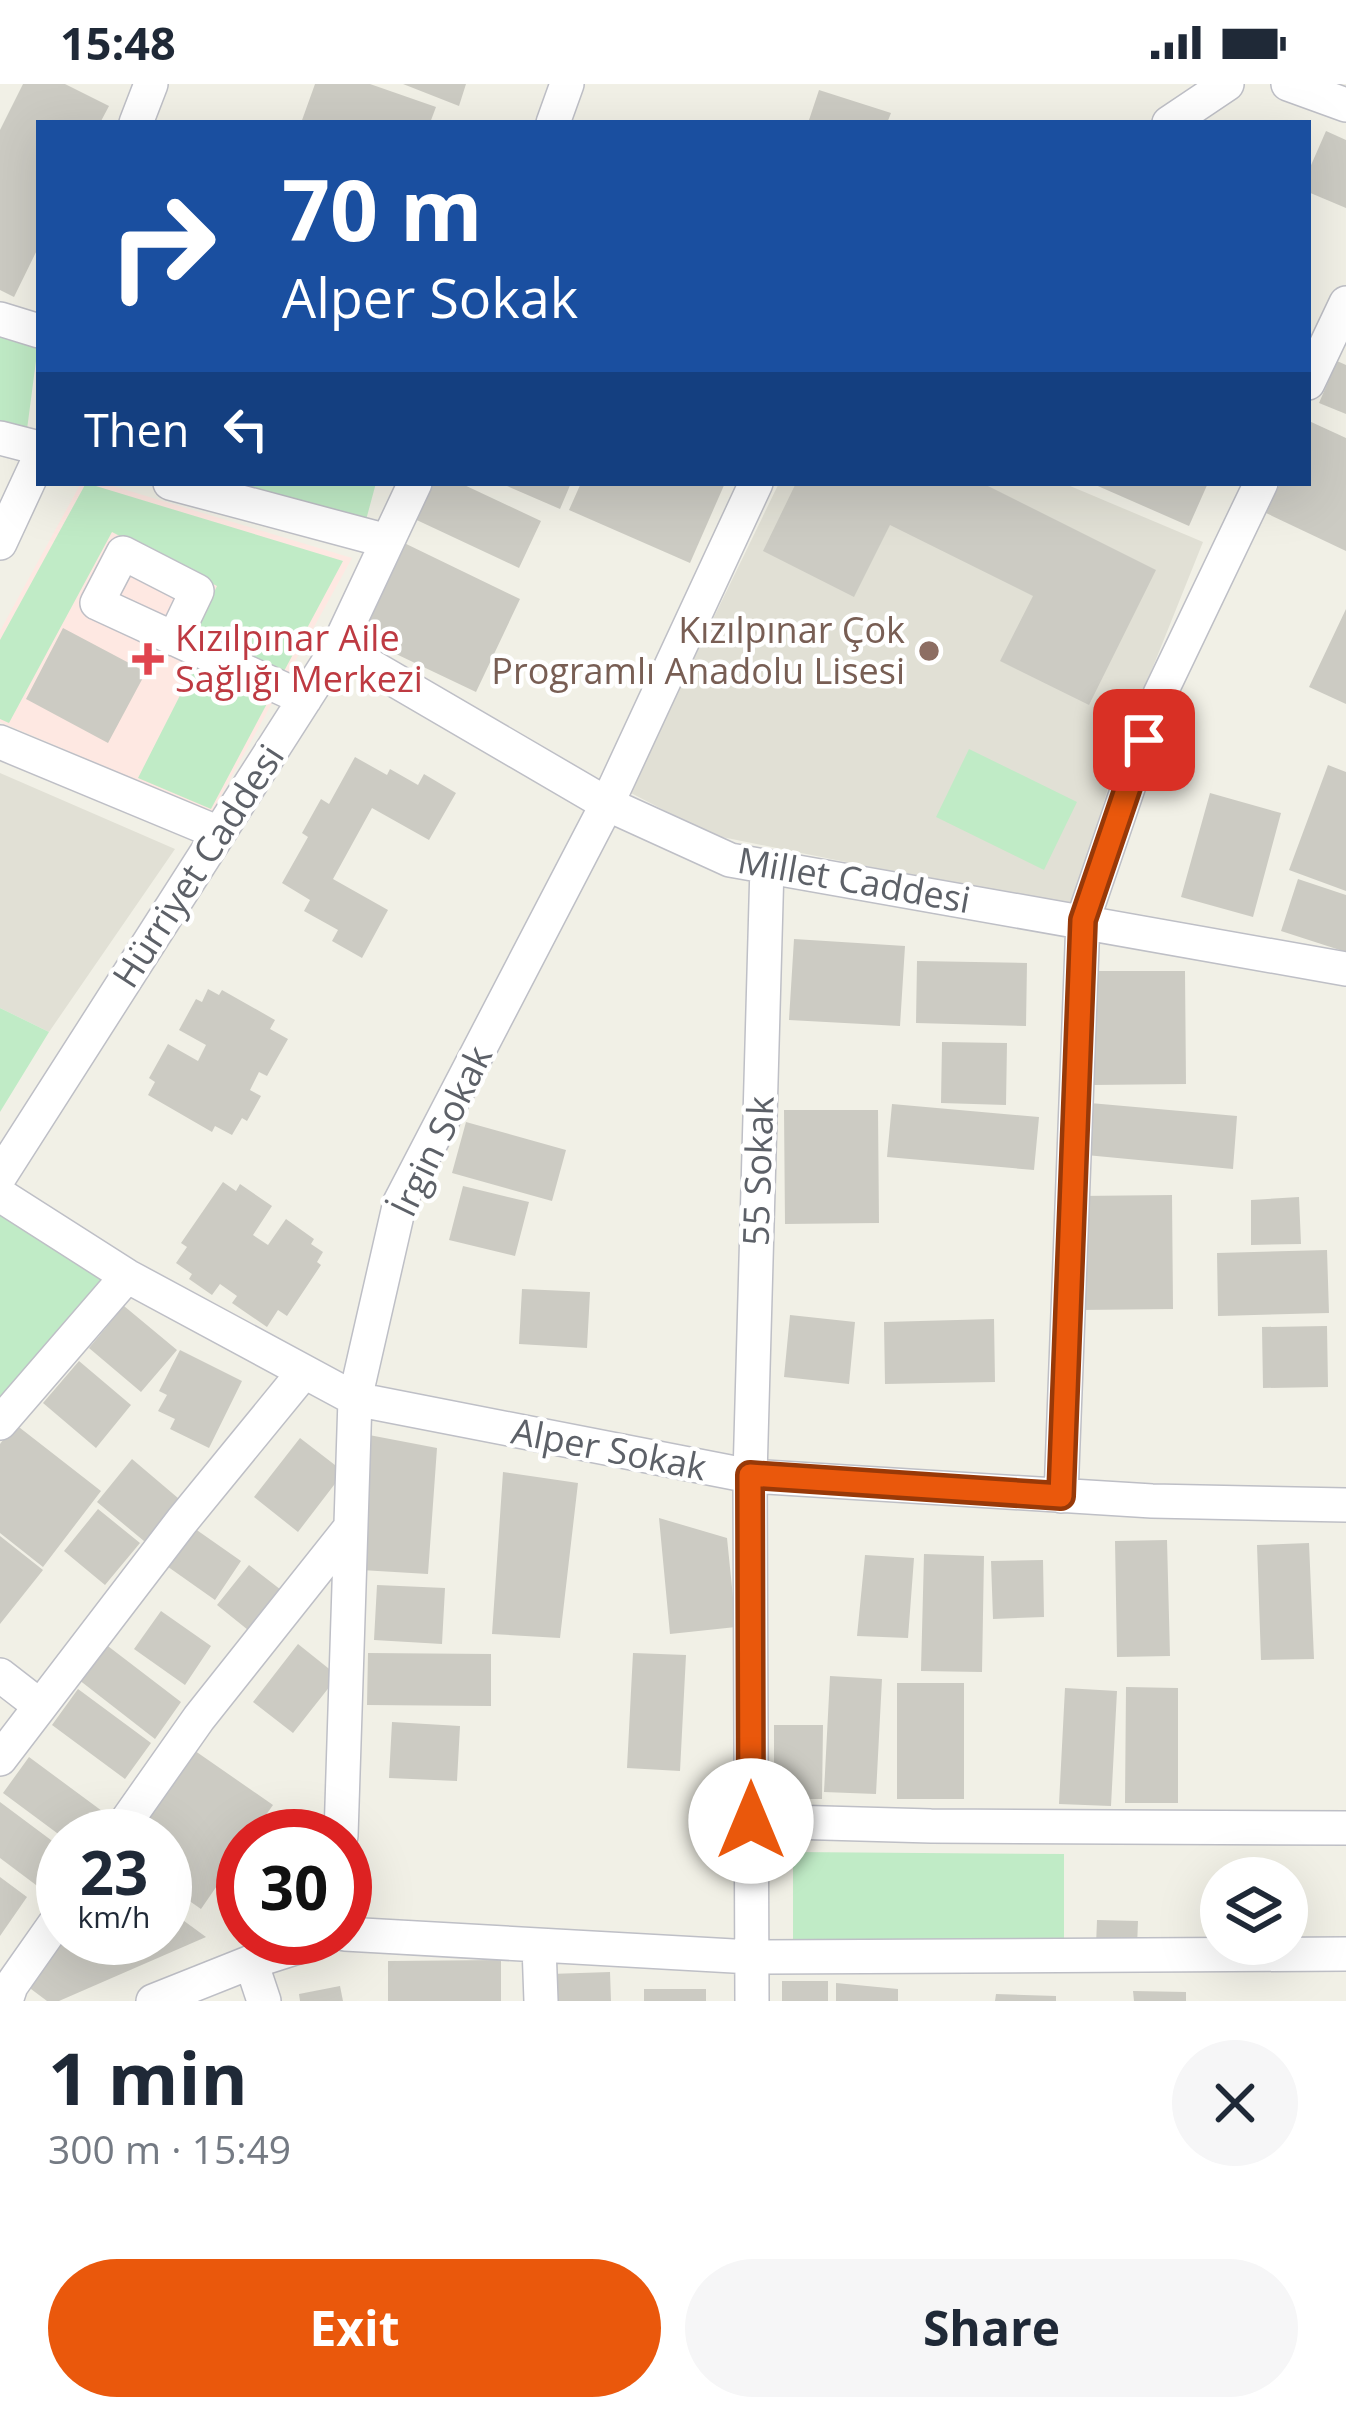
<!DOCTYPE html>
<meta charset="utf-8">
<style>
body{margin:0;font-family:"Open Sans",sans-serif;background:#f6f6f7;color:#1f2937;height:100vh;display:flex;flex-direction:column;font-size:45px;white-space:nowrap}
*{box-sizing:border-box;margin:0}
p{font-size:39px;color:#747a83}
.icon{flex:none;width:66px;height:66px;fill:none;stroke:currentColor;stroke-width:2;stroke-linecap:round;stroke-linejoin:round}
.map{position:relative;height:1917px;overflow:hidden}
.drawer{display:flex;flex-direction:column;background:#fff;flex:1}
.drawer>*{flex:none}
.hud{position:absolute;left:36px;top:36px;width:1275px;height:366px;border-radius:0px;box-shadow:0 12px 48px #0002;background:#1a4fa0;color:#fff;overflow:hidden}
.buttons{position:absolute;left:1200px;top:1773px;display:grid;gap:24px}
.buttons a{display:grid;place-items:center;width:108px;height:108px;border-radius:50%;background:#fff;box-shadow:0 12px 48px #0002;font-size:60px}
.speed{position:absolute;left:36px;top:1725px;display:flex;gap:24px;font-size:60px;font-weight:700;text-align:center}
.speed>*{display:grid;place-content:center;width:156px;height:156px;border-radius:50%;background:#fff;box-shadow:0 12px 48px #0002;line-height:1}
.speed small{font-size:30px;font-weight:400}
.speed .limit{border:18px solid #d22;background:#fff;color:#111}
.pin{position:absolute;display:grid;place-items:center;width:102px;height:102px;color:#fff;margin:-51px;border-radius:24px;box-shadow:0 6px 18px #0006}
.me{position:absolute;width:132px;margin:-66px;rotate:0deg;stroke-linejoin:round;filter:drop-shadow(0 0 9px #0008)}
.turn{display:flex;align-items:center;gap:42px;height:252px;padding:0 48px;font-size:54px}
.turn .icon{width:156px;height:156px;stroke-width:2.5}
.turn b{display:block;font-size:84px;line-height:102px}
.then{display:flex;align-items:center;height:114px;padding:0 48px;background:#0003;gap:24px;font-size:45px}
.round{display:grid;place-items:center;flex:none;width:126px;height:126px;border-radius:63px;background:#f6f6f7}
.headline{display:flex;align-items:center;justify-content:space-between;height:204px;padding:0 48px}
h1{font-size:72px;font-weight:700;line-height:90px}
.cta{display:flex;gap:24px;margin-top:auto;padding:24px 48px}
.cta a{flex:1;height:138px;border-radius:72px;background:#ea580c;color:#fff;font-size:48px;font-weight:700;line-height:138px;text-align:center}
.cta a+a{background:#f6f6f7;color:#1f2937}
.status{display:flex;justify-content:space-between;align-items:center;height:84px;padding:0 60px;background:#fff;direction:ltr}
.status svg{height:33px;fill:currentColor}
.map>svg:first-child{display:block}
.education{fill:#e1e0d5}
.medical{fill:#fee8e2}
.green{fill:#c0ebc6}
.building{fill:#cccbc3}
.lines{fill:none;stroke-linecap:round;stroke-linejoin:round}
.minor-casing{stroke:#bebfc6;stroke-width:36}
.minor{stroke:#fff;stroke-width:33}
.route-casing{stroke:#983908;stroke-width:30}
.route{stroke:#ea580c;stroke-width:21}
.education-dot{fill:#8d6e63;stroke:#fff;stroke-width:4.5}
.health-dot{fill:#e0444e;stroke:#fff;stroke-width:4.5}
.labels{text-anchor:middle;stroke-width:9;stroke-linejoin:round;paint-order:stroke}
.education-label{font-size:36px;fill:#785e54;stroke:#fff;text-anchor:end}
.health-label{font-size:36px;fill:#be3a42;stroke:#fff;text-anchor:start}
.street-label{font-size:36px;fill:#5d6168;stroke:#fff}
</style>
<div class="status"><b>15:48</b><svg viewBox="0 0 49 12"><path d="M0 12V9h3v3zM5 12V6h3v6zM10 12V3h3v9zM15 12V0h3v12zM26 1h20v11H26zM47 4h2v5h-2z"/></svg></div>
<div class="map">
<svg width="1346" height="1917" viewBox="0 0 1346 1917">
<rect width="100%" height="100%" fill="#f1f0e6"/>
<path class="education" d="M 779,399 L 1063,399 L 1203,458 L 1116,675 L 1074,824 L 712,751 L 629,708 Z
M 0,689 L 175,765 L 49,948 L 0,924 Z"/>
<path class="medical" d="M 81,399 L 103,399 L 352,474 L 212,728 L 0,638 L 0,547 Z"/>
<path class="green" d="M 0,242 L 39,254 L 26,353 L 0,346 Z
M 86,399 L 343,477 L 283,589 L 194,549 L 217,502 L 112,448 L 9,639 L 0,635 L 0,556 Z
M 224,399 L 376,399 L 366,436 Z
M 198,576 L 271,612 L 211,725 L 138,694 Z
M 969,665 L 1077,718 L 1044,786 L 936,733 Z
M 0,924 L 49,948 L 0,1028 Z
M 0,1111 L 127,1192 L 0,1339 Z
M 793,1768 L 1064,1770 L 1064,1866 L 793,1864 Z"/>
<path class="building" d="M 23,0 L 65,0 L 109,22 L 100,39 L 39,39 L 39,162 L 14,213 L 0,206 L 0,46 Z
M 315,0 L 370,0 L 436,23 L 430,39 L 301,39 Z
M 403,0 L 466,0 L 459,22 Z
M 819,6 L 891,29 L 887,39 L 808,39 Z
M 1326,47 L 1346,56 L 1346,124 L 1308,108 L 1308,88 Z
M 1337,277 L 1346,281 L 1346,330 L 1319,319 Z
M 1309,337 L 1346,354 L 1346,467 L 1266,429 L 1280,399 L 1308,399 Z
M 421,399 L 460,399 L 541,437 L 519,484 L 406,431 Z
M 500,399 L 571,399 L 560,425 Z
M 581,399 L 725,399 L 690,479 L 569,426 Z
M 796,399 L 982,399 L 1156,486 L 1089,621 L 1000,577 L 1033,512 L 890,441 L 854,513 L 763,467 Z
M 1091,399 L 1208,399 L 1189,442 Z
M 398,456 L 520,515 L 476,608 L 354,550 Z
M 1346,525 L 1346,620 L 1309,603 Z
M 63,544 L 146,588 L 108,659 L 26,615 Z
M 355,673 L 387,691 L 390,685 L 418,701 L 424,690 L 456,709 L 429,756 L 372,724 L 333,795 L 388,826 L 362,874 L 332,857 L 338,846 L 304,827 L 310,816 L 282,799 L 308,753 L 302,749 L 321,715 L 329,720 Z
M 1328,681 L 1346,688 L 1346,807 L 1289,786 Z
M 1210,709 L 1281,729 L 1253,833 L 1181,813 Z
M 1298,795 L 1346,811 L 1346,868 L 1281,847 Z
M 794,855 L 905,862 L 900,942 L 789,936 Z
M 917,877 L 1027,879 L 1026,942 L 916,939 Z
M 1092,887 L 1185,887 L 1186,1000 L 1093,1001 Z
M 208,905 L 219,911 L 222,906 L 275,936 L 270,945 L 288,955 L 267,992 L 259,988 L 250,1006 L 261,1012 L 247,1037 L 242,1034 L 232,1051 L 215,1042 L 212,1048 L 148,1011 L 155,998 L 149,994 L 168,960 L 198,977 L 206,961 L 179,946 L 196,915 L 202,918 Z
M 942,958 L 1007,959 L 1006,1021 L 941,1019 Z
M 1090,1019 L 1237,1032 L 1233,1085 L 1086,1071 Z
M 892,1020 L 1039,1033 L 1034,1086 L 887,1073 Z
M 784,1026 L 878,1026 L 879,1139 L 785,1140 Z
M 466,1038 L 566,1066 L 552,1117 L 452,1089 Z
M 223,1098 L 236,1107 L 240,1100 L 272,1122 L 253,1151 L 268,1161 L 286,1135 L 314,1155 L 311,1160 L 323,1168 L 317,1178 L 321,1181 L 287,1232 L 278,1226 L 267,1243 L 232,1219 L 237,1212 L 220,1200 L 212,1211 L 189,1195 L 192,1190 L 176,1179 L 187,1163 L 181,1159 Z
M 463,1102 L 529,1118 L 515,1172 L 449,1156 Z
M 1172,1111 L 1173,1225 L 1080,1226 L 1079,1112 Z
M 1299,1113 L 1301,1160 L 1251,1161 L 1251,1116 Z
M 1327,1166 L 1329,1229 L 1218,1232 L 1217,1169 Z
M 522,1205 L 590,1208 L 587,1264 L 519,1260 Z
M 124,1222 L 177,1266 L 141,1308 L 89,1264 Z
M 790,1231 L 855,1238 L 849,1300 L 784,1293 Z
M 994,1235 L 995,1298 L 885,1300 L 884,1238 Z
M 1327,1242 L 1328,1303 L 1263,1304 L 1262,1243 Z
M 180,1266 L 242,1297 L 209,1364 L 170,1345 L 175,1335 L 158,1327 L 167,1311 L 159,1307 Z
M 79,1277 L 131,1321 L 96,1364 L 43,1319 Z
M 15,1340 L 101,1407 L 43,1483 L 0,1449 L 0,1360 Z
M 369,1351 L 437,1364 L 428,1490 L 361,1486 Z
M 300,1354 L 344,1388 L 298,1448 L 254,1413 Z
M 132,1375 L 185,1420 L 150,1462 L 97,1418 Z
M 503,1388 L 578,1399 L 560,1554 L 492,1550 Z
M 98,1425 L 140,1459 L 105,1501 L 64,1467 Z
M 659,1434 L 727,1454 L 736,1543 L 670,1550 Z
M 191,1442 L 241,1477 L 215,1516 L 164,1480 Z
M 0,1452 L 43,1486 L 0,1540 Z
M 1167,1456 L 1170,1572 L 1117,1573 L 1115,1457 Z
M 1309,1459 L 1314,1575 L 1261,1576 L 1257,1461 Z
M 924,1470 L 984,1472 L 982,1588 L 921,1587 Z
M 865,1471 L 914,1474 L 908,1554 L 857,1552 Z
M 1043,1476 L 1044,1533 L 993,1535 L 991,1477 Z
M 249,1481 L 285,1509 L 253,1550 L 217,1521 Z
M 377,1501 L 445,1504 L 442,1560 L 374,1556 Z
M 161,1527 L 211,1562 L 185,1601 L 134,1565 Z
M 100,1556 L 181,1618 L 155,1655 L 74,1592 Z
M 298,1560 L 338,1592 L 293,1649 L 253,1618 Z
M 368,1569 L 491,1570 L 491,1622 L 367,1621 Z
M 633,1569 L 686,1571 L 680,1687 L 627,1684 Z
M 830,1592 L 882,1595 L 876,1710 L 824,1708 Z
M 897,1599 L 964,1599 L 964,1715 L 897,1715 Z
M 1126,1603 L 1178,1604 L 1178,1719 L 1125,1719 Z
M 1065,1604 L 1117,1607 L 1111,1722 L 1059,1720 Z
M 78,1605 L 151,1659 L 125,1695 L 52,1641 Z
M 392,1638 L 460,1642 L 457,1697 L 389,1694 Z
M 774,1641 L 823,1641 L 822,1715 L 774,1715 Z
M 188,1662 L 273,1721 L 251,1752 L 243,1752 L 243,1764 L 201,1825 L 165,1800 L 165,1752 L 127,1752 Z
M 29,1673 L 102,1727 L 84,1752 L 61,1752 L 3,1709 Z
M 0,1718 L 63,1765 L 63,1789 L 48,1810 L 0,1774 Z
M 0,1793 L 27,1813 L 0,1852 Z
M 165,1823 L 206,1853 L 59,1917 L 47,1917 L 19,1896 L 63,1854 L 165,1854 Z
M 1097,1836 L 1138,1837 L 1137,1863 L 1096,1861 Z
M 501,1876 L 501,1917 L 388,1917 L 388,1877 Z
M 610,1888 L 611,1917 L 551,1917 L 550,1890 Z
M 782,1897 L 828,1897 L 828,1917 L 782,1917 Z
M 836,1899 L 898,1905 L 898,1917 L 836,1917 Z
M 340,1902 L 343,1917 L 300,1917 L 299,1910 Z
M 644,1905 L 706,1905 L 706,1917 L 644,1917 Z
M 1133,1907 L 1186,1908 L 1186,1917 L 1134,1917 Z
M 996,1910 L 1056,1912 L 1056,1917 L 995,1917 Z"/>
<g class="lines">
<defs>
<path id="minor" d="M 1288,0 L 1346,21
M 136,39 L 151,0
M 553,39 L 567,0
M 1169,39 L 1227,0
M 0,235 L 39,247
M 1308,299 L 1346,219
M 0,354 L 39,364
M 170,399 L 387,457
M 0,459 L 39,375
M 174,555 L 197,507 L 123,469 L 97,519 L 305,615
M 338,563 L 607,720 L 730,776 L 1346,885
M 0,658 L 219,749
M 0,1092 L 338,563 L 415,399
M 0,1111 L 127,1192 L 355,1315 L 750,1392 L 1152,1417 L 1346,1421
M 0,1339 L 127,1192
M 1061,1412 L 1083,836 L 1160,610 L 1261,399
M 0,1591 L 40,1622
M 0,1675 L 182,1437 L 303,1289
M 751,1737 L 931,1742 L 1346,1744
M 116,1752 L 199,1634 L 350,1444
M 341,1752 L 355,1315 L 400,1118 L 607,720 L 756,399
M 345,1850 L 751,1873 L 1346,1870
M 539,1862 L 541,1917
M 251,1878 L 264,1917
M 6,1917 L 11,1902 L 63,1828
M 153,1917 L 251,1878 L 326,1854
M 752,1917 L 750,1392 L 767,782"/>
</defs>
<use href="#minor" class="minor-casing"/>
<use href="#minor" class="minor"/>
</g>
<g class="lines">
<defs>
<path id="route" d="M 751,1737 L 750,1391 L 1061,1412 L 1083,836 L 1144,656"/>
</defs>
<use href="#route" class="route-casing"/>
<use href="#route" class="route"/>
</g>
<circle class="education-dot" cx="929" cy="567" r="12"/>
<path class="health-dot" d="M142 557h12v12h12v12h-12v12h-12v-12h-12v-12h12z"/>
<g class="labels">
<g class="education-label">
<text x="905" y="559">Kızılpınar Çok<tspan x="905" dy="41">Programlı Anadolu Lisesi</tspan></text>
</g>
<g class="health-label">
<text x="175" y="567">Kızılpınar Aile<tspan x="175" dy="41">Sağlığı Merkezi</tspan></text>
</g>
<g class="street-label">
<text transform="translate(198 782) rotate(-57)" y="13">Hürriyet Caddesi</text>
<text transform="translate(854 796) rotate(10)" y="13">Millet Caddesi</text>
<text transform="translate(441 1047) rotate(-64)" y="13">İrgin Sokak</text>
<text transform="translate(758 1087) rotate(-88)" y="13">55 Sokak</text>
<text transform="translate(609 1365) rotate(11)" y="13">Alper Sokak</text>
</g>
</g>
</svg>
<div class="buttons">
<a><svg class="icon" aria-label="layers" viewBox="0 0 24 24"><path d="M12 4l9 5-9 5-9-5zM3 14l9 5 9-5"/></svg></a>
</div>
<div class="speed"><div>23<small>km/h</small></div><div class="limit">30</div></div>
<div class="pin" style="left:1144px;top:656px;background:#d93025"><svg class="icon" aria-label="arrive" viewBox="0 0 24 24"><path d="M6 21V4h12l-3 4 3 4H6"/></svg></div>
<svg class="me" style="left:751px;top:1737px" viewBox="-20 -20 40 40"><circle r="19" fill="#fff"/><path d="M0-13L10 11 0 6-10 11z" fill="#ea580c"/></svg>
<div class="hud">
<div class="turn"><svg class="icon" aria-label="right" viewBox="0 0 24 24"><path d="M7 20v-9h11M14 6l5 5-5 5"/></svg><div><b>70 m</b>Alper Sokak</div></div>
<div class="then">Then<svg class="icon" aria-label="left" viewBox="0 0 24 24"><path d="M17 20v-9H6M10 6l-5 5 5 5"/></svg></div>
</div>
</div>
<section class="drawer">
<div class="headline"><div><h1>1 min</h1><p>300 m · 15:49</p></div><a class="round"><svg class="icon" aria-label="close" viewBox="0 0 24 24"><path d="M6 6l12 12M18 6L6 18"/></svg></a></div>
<div class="cta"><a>Exit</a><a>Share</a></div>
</section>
